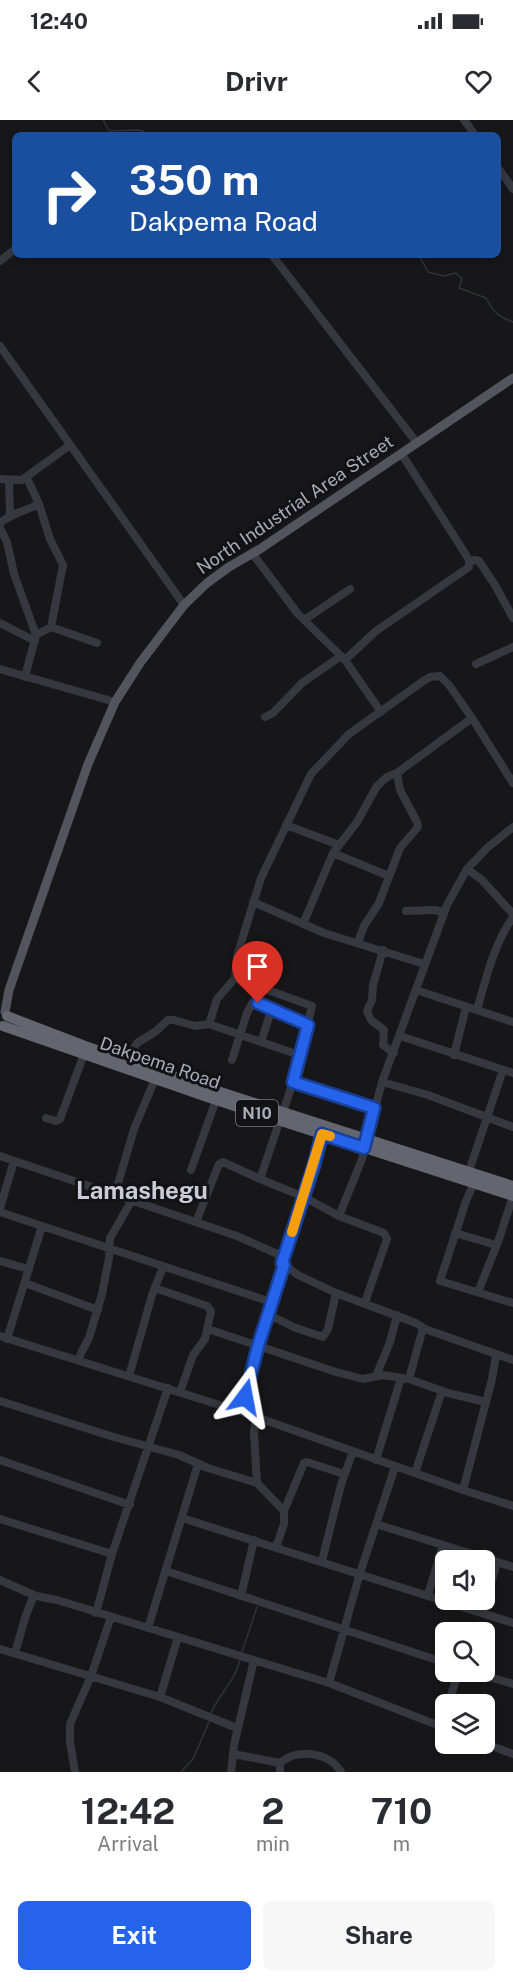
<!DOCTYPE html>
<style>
body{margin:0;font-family:"Public Sans",sans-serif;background:#f7f7f7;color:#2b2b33;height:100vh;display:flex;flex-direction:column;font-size:22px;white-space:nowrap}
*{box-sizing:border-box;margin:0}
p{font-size:20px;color:#7c7c81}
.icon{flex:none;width:33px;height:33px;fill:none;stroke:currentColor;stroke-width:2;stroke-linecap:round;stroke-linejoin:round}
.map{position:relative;height:1652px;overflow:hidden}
.drawer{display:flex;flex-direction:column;background:#fff;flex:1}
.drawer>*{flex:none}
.top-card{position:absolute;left:12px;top:12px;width:489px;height:126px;border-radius:9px;box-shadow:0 3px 9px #0003;background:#1a4fa0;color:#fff;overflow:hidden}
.fabs{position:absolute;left:435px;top:1430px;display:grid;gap:12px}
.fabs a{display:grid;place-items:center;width:60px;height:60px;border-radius:9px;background:#fff;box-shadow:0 3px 9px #0003;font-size:30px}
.pin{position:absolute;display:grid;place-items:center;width:51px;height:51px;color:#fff;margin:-62px -26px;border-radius:50% 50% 50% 0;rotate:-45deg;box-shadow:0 0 6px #0007}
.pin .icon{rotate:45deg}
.me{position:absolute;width:66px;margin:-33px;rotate:13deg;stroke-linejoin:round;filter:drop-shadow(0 0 4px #0008)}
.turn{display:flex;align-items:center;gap:21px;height:126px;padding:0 18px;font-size:27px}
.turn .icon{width:78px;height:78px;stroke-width:2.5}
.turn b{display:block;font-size:42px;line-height:51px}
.eta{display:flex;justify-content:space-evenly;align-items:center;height:102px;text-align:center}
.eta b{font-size:36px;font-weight:700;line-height:42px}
.primary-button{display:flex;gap:12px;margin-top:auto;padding:12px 18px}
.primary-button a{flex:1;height:69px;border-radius:9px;background:#2563eb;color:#fff;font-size:24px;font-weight:700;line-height:69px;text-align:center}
.primary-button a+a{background:#f7f7f7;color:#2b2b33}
.status{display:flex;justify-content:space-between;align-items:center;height:42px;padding:0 30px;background:#fff;direction:ltr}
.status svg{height:16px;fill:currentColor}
header{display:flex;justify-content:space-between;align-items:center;height:78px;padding:0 18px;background:#fff;font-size:27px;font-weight:700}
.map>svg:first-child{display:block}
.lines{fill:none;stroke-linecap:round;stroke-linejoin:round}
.stream{stroke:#2b343f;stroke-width:1.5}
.minor{stroke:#37383f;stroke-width:8}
.major{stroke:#53545e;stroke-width:9}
.highway{stroke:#636570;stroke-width:10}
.route-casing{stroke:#184099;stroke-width:15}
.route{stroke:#2563eb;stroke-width:10}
.slow{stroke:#f59e0b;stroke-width:10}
.labels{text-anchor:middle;stroke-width:6;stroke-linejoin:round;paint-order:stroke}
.shield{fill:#121214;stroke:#7a7e88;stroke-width:1.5}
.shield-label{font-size:16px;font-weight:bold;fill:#a7acba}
.street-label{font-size:18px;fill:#a7acba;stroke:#121214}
.district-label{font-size:24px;font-weight:bold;fill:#c9cbd6;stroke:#121214}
</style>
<div class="status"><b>12:40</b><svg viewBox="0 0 49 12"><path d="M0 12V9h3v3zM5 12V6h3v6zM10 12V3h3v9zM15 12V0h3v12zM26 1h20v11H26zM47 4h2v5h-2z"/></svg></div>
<header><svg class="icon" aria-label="back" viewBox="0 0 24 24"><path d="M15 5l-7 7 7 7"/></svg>Drivr<svg class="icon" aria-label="heart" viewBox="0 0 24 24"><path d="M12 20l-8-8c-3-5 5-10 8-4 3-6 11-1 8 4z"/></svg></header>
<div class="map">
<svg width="513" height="1652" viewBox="0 0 513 1652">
<rect width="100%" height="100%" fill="#171719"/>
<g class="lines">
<path class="stream" d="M 103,0 L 109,11 L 140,10 L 149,15
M 419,135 L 428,152 L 443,156 L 456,153 L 462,159 L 459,168 L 486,178 C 493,192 499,197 513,202
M 242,1532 L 257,1487
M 211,1593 C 220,1572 234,1563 240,1540
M 181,1652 L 193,1639 L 209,1602"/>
<path class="minor" d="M 464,0 L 475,15
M 498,48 L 513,69
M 272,135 L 417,323
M 0,141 L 15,129
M 0,226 L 184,485
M 27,358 L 39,384 L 50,419 L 63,445 L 51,507
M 0,359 L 22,360 L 70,325
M 9,361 L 10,394
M 0,403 C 12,393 25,391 39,384
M 0,408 L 7,422 L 14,454 L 36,515
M 252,433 L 298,494 L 345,540 L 381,592
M 469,441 L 475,440 L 479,441 L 495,465 L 513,498
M 304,500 L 350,469
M 0,503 L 35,521
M 345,540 L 376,511 L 469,447 L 469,440 L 461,427 L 401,333
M 476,544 L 513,527
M 0,549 L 115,582
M 25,557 L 36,515 L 51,507 L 97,523
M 265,597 L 273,593 L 302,563 L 341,536
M 286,705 L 339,725
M 333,733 L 389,756
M 467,749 L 482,760 L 513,794
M 253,782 L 324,813 L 424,844
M 406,791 L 434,790 L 444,792
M 303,804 L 333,733 L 357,702 L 377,666 L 387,657 L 397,653
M 358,822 L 364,806 L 379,783 L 400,728 L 418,707 L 417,702 L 400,670 L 397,653 L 472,598
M 383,830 L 373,865 L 372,880 L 367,891 L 371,900 L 384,910 L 383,925 L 394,933
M 235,858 L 312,886 L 293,962 L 283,992
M 416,870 L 513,902
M 477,890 C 486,858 494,824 513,797
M 209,904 L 217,879 L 235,858 L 237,836 L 261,758 L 311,654 L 349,614 L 422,562 L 430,557 L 440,556 L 449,565 L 472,598 L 513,663
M 400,916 L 513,953
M 261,922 L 272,888
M 454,935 L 466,887
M 128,940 L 137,923 L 155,912 L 168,900 L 174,900 L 195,906 L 209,904 L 299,935
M 232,940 L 247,893 L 253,882 L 277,890 L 308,905
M 293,962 L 374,988
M 382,962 L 428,975 L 513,1007
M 46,998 L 56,1001 L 60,999 L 84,934
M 0,1036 L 237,1116 L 282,1136 L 282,1143 L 284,1145 L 258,1226 L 242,1292
M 191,1050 L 216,980
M 469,1051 L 503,950
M 260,1059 L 280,1000
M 474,1063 L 466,1081 L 440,1161 L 513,1183
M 115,1074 L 134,1009 L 155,959
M 0,1088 L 14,1041
M 0,1092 L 271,1182
M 339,1096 L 362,1039 L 382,962 L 447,785 L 467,749 L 487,728 L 513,707
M 196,1102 L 219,1044 L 223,1042 L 260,1059 L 304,1077 L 339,1096 L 384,1113 L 387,1119 L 365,1182
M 455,1113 L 496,1125
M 0,1141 L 29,1149
M 282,1142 L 304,1077 L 322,1013
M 282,1143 L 298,1155 L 336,1173 L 416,1203 L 425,1209 L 513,1240
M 25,1163 L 98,1190
M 155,1168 L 207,1186 L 211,1191 L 205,1219 L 193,1235 L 180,1272
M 478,1172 L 498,1122 L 513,1076
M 267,1194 L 296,1208 L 323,1217 L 328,1209 L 336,1173
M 208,1209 L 336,1252 L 363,1259 L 383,1255 L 409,1259 L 448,1273 L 486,1282
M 0,1216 L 242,1292 L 463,1370 L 513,1386
M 7,1219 L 42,1106
M 79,1240 L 81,1233 L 89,1218 L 102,1174 L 109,1138 L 110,1118 L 132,1080
M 129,1256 L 152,1175 L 163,1147
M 376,1256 L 390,1222 L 397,1195
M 409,1259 L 423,1208
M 0,1281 L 114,1317 L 179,1335 L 208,1348 L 257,1363 L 284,1391 L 284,1404 L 276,1427
M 256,1297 L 254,1313 L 257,1363
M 0,1340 L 130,1385
M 376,1340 L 401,1258
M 415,1353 L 442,1271
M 463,1370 L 492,1259 L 496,1235
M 284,1391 L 304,1343 L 307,1342 L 344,1354
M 182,1398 L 513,1503
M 0,1399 L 112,1434
M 376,1404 L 513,1447
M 322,1441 L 341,1365 L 353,1331
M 166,1451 L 446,1543
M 0,1460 L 36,1476 L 57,1480 L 329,1563 L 440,1606
M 428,1475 L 443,1425
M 241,1476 L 254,1420
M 96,1493 L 112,1434 L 168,1268
M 483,1493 L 497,1442
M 148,1508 L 198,1344
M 0,1529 L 160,1577 L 237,1608
M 15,1533 L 25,1498 L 34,1475
M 469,1551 L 513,1564
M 329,1563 L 360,1453 L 395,1347
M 160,1577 L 178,1517
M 448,1584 L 459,1551
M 446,1591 L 440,1606 L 446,1607
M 484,1623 L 513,1634
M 233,1634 L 280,1643 C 298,1628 329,1632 341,1652
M 280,1643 L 280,1652
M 75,1652 L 70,1622 L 70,1604 L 91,1556 L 111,1497
M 231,1652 L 234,1625 L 254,1540"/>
<path class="major" d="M 5,892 L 9,870 L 88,644 L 115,582 L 140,543 L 184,485 L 207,463 L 229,447 L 260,429 L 513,258"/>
<path class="highway" d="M 7,896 L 85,926 L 208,968 L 513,1066
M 3,906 L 210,978 L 513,1076"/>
</g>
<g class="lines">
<defs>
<path id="route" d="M 245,1277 L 258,1226 L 284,1145 L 282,1143 L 314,1045 L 322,1014 L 364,1028 L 374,988 L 293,962 L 308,905 L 258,883"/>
</defs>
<use href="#route" class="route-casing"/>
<use href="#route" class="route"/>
<path class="slow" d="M 292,1112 L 322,1014 L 330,1016"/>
</g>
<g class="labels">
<rect class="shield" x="236" y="980" width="42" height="26" rx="4.5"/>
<g class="shield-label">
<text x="257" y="999">N10</text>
</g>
<g class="street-label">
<text transform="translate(295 385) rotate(-34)" y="6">North Industrial Area Street</text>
<text transform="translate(160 943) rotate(19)" y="6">Dakpema Road</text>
</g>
<g class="district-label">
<text x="142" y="1079">Lamashegu</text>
</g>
</g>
</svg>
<div class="fabs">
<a><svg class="icon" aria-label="sound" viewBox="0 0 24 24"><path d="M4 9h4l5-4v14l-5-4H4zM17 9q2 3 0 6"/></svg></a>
<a><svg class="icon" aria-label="search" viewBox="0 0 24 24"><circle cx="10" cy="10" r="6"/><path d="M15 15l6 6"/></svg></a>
<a><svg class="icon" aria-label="layers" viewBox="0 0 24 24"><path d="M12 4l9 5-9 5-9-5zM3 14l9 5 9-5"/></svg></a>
</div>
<div class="pin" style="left:258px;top:883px;background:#d93025"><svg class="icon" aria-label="arrive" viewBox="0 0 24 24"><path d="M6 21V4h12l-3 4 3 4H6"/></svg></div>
<svg class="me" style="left:245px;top:1277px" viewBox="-20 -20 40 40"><path d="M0-17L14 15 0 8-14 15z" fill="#2563eb" stroke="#fff" stroke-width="4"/></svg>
<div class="top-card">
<div class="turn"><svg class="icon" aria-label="right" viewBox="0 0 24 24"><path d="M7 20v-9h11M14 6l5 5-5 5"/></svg><div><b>350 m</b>Dakpema Road</div></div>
</div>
</div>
<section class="drawer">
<div class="eta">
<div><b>12:42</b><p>Arrival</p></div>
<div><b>2</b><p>min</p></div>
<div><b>710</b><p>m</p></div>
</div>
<div class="primary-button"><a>Exit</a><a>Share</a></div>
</section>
